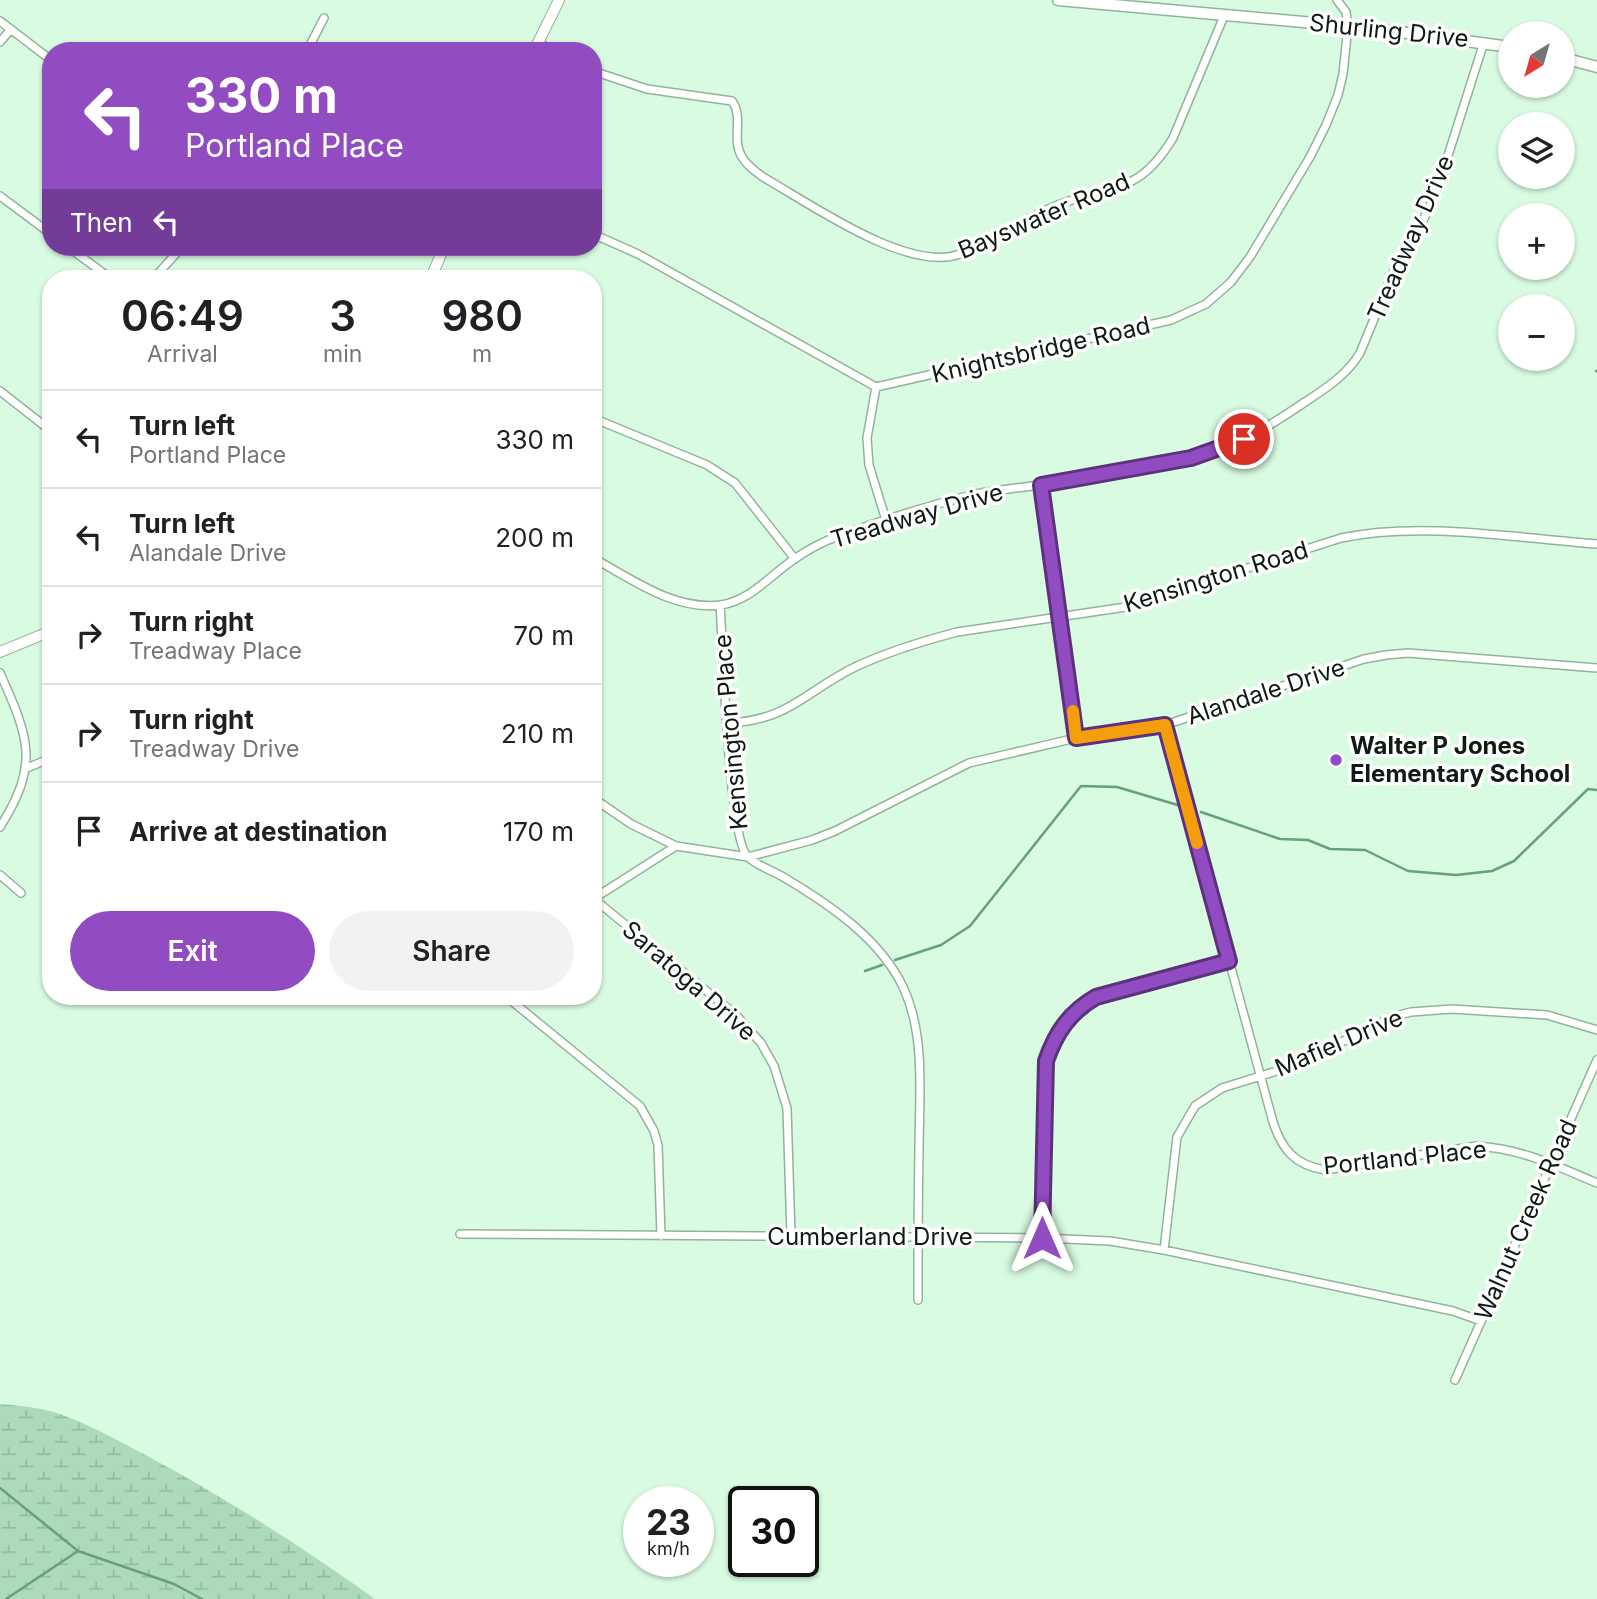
<!DOCTYPE html>
<meta charset="utf-8">
<style>
body{margin:0;font-family:Inter,sans-serif;background:#f2f2f2;color:#202124;height:100vh;display:flex;flex-direction:column;font-size:26px;white-space:nowrap}
*{box-sizing:border-box;margin:0}
p{font-size:23px;color:#757577}
.icon{flex:none;width:38px;height:38px;fill:none;stroke:currentColor;stroke-width:2;stroke-linecap:round;stroke-linejoin:round}
.map{position:relative;flex:1;overflow:hidden}
.panel{position:absolute;left:42px;top:270px;width:560px;height:735px;display:flex;flex-direction:column;background:#fff;border-radius:28px;box-shadow:0 2px 5px #0004}
.panel>*{flex:none}
.guide{position:absolute;left:42px;top:42px;width:560px;height:214px;border-radius:28px;box-shadow:0 2px 5px #0004;background:#904cc0;color:#fff;overflow:hidden}
.needle{width:46px;rotate:217deg}
.tools{position:absolute;left:1498px;top:21px;display:grid;gap:14px}
.tools a{display:grid;place-items:center;width:77px;height:77px;border-radius:50%;background:#fff;box-shadow:0 2px 5px #0004;font-size:35px}
.speed{position:absolute;left:623px;top:1486px;display:flex;gap:14px;font-size:35px;font-weight:700;text-align:center}
.speed>*{display:grid;place-content:center;width:91px;height:91px;border-radius:50%;background:#fff;box-shadow:0 2px 5px #0004;line-height:1}
.speed small{font-size:18px;font-weight:400}
.speed .limit{border:4px solid #111;border-radius:10px;background:#fff;color:#111}
.pin{position:absolute;display:grid;place-items:center;width:60px;height:60px;color:#fff;margin:-30px;border:4px solid #fff;border-radius:50%;box-shadow:0 2px 7px #0007}
.me{position:absolute;width:77px;margin:-38px;rotate:0deg;stroke-linejoin:round;filter:drop-shadow(0 0 5px #0008)}
.turn{display:flex;align-items:center;gap:24px;height:147px;padding:0 28px;font-size:32px}
.turn .icon{width:91px;height:91px;stroke-width:2.5}
.turn b{display:block;font-size:49px;line-height:60px}
.then{display:flex;align-items:center;height:66px;padding:0 28px;background:#0003;gap:14px;font-size:26px}
.eta{display:flex;justify-content:space-evenly;align-items:center;height:119px;text-align:center}
.eta b{font-size:42px;font-weight:600;line-height:49px}
.button{display:flex;gap:14px;margin-top:auto;padding:14px 28px}
.button a{flex:1;height:80px;border-radius:42px;background:#904cc0;color:#fff;font-size:28px;font-weight:600;line-height:80px;text-align:center}
.button a+a{background:#f2f2f2;color:#202124}
ul{padding:0;list-style:none}
li{display:flex;align-items:center;gap:21px;height:98px;padding:0 28px;border-top:2px solid #e0e0e0}
li div{flex:1}
li b{display:block;font-size:26px}
li em{font-style:normal}
.map>svg:first-child{display:block}
.wetland{fill:url(#wetland-marsh)}
.lines{fill:none;stroke-linecap:round;stroke-linejoin:round}
.stream{stroke:#68a07a;stroke-width:2.5}
.street-casing{stroke:#92b39b;stroke-width:10}
.secondary-casing{stroke:#92b39b;stroke-width:12}
.primary-casing{stroke:#92b39b;stroke-width:13}
.street{stroke:#fff;stroke-width:7}
.secondary{stroke:#fff;stroke-width:10}
.primary{stroke:#fff;stroke-width:10}
.route-casing{stroke:#5e317d;stroke-width:18}
.route{stroke:#904cc0;stroke-width:12}
.slow{stroke:#f59e0b;stroke-width:12}
.poi-dot{fill:#904cc0;stroke:#fefefe;stroke-width:2.5}
.labels{text-anchor:middle;stroke-width:7;stroke-linejoin:round;paint-order:stroke}
.street-label{font-size:24px;fill:#0e1b12;stroke:#fefefe}
.poi-label{font-size:24px;font-weight:bold;fill:#0e1b12;stroke:#fefefe;text-anchor:start}
</style>
<div class="map">
<svg width="1597" height="1599" viewBox="0 0 1597 1599">
<defs>
<pattern id="wetland-marsh" width="20" height="14" patternUnits="userSpaceOnUse" patternTransform="scale(1.75)"><rect width="20" height="14" fill="#addbba"/><path d="M1 5h8M5 5V1M11 12h8M15 12V8" fill="none" stroke="#94bb9f"/></pattern>
</defs>
<rect width="100%" height="100%" fill="#d8fbe1"/>
<path class="wetland" d="M 0,1404 C 23,1406 47,1408 68,1417 C 96,1428 123,1443 149,1457 C 228,1499 302,1547 375,1599 L 0,1599 Z"/>
<g class="lines">
<path class="stream" d="M 1596,371 L 1597,371
M 1201,812 L 1280,839 L 1308,840 L 1330,849 L 1365,850 L 1408,871 L 1456,875 L 1492,871 L 1514,861 L 1588,789 L 1597,790
M 895,960 L 941,945 L 970,926 L 1081,786 L 1117,787 L 1181,806
M 865,971 L 882,965
M 0,1488 L 78,1551
M 6,1599 L 78,1551 L 174,1584 L 202,1599"/>
<defs>
<path id="street" d="M 0,21 L 51,60
M 0,42 L 11,29
M 538,42 L 554,51
M 307,51 L 324,18
M 593,71 L 647,89 L 732,101 C 744,117 731,140 742,157 C 747,166 755,171 763,177 C 809,203 905,271 957,255 C 992,243 1023,219 1058,205 C 1112,183 1137,197 1173,138 L 1224,16
M 0,196 L 51,234
M 593,234 L 638,254 L 876,387 L 1171,320 L 1206,304 L 1231,282 L 1250,257 L 1310,157 L 1326,125 L 1338,95 L 1343,74 L 1348,26 L 1346,12 L 1337,0
M 68,247 L 110,278
M 154,278 L 182,247
M 876,387 L 867,438 L 869,465 L 886,520
M 0,391 L 51,431
M 593,418 L 707,465 L 735,483 L 795,559
M 1041,485 L 1076,738
M 593,558 C 632,579 674,611 721,605 C 752,600 771,574 796,558 C 809,549 824,541 839,536 C 883,520 930,505 976,494 C 997,490 1018,488 1039,485 C 1101,476 1167,468 1226,446 C 1254,436 1280,419 1305,402 C 1326,388 1346,376 1360,353 L 1395,268 L 1422,223 L 1438,187 L 1484,42
M 720,605 C 723,641 728,840 748,857 C 757,866 774,871 785,878 C 830,905 881,939 904,989 C 926,1038 919,1098 919,1151 C 918,1201 918,1251 918,1300
M 0,673 C 29,738 40,764 0,827
M 593,691 L 594,691
M 728,723 C 790,720 804,692 855,667 C 887,652 923,641 957,632 L 1126,607 L 1341,538 C 1420,521 1516,538 1597,544
M 1165,725 L 1273,1122 C 1282,1150 1295,1165 1325,1170 L 1477,1146 C 1523,1149 1556,1166 1597,1183
M 27,768 L 51,758
M 593,798 L 631,824 L 676,846 L 748,857 L 812,840 L 835,831 L 969,763 L 1076,738 L 1165,725 L 1364,659 L 1386,655 L 1408,653 L 1597,668
M 0,875 L 21,893
M 593,899 L 676,846
M 594,899 L 736,1015 L 761,1043 L 774,1066 L 787,1108 L 791,1236
M 508,998 L 640,1106 L 654,1131 L 658,1145 L 661,1236
M 460,1234 L 1042,1238 L 1110,1241 L 1164,1250 L 1453,1311 L 1481,1321
M 1042,1238 L 1046,1061 C 1056,1032 1070,1012 1096,997 L 1229,961
M 1164,1250 L 1177,1137 L 1195,1106 L 1222,1088 L 1293,1066 L 1392,1017 L 1411,1012 L 1452,1009 L 1547,1015 L 1597,1030
M 1455,1380 L 1597,1060"/>
<path id="secondary" d="M 534,51 L 559,0
M 431,278 L 444,247
M 0,652 L 51,631"/>
<path id="primary" d="M 1058,0 L 1370,28 L 1510,47
M 1563,58 L 1597,67"/>
</defs>
<use href="#street" class="street-casing"/>
<use href="#secondary" class="secondary-casing"/>
<use href="#primary" class="primary-casing"/>
<use href="#street" class="street"/>
<use href="#secondary" class="secondary"/>
<use href="#primary" class="primary"/>
</g>
<g class="lines">
<defs>
<path id="route" d="M 1042,1238 L 1046,1061 C 1056,1032 1070,1012 1096,997 L 1229,961 L 1165,725 L 1076,738 L 1041,485 L 1191,458 L 1244,439"/>
</defs>
<use href="#route" class="route-casing"/>
<use href="#route" class="route"/>
<path class="slow" d="M 1073,711 L 1076,738 L 1165,725 L 1197,843"/>
</g>
<circle class="poi-dot" cx="1336" cy="760" r="7"/>
<g class="labels">
<g class="street-label">
<text transform="translate(1389 31) rotate(6)" y="8">Shurling Drive</text>
<text transform="translate(1044 216) rotate(-23)" y="8">Bayswater Road</text>
<text transform="translate(1411 238) rotate(-66)" y="8">Treadway Drive</text>
<text transform="translate(1041 350) rotate(-13)" y="8">Knightsbridge Road</text>
<text transform="translate(917 516) rotate(-16)" y="8">Treadway Drive</text>
<text transform="translate(1216 577) rotate(-17)" y="8">Kensington Road</text>
<text transform="translate(1266 692) rotate(-18)" y="8">Alandale Drive</text>
<text transform="translate(731 732) rotate(-95)" y="8">Kensington Place</text>
<text transform="translate(689 981) rotate(41)" y="8">Saratoga Drive</text>
<text transform="translate(1339 1043) rotate(-23)" y="8">Mafiel Drive</text>
<text transform="translate(1405 1158) rotate(-6)" y="8">Portland Place</text>
<text transform="translate(1526 1220) rotate(-66)" y="8">Walnut Creek Road</text>
<text x="870" y="1245">Cumberland Drive</text>
</g>
<g class="poi-label">
<text x="1350" y="754">Walter P Jones<tspan x="1350" dy="28">Elementary School</tspan></text>
</g>
</g>
</svg>
<div class="tools">
<a><svg class="needle" viewBox="-14 -14 28 28"><path d="M0-13l5 13h-10z" fill="#e53935"/><path d="M0 13l5-13h-10z" fill="#757577"/></svg></a>
<a><svg class="icon" aria-label="layers" viewBox="0 0 24 24"><path d="M12 4l9 5-9 5-9-5zM3 14l9 5 9-5"/></svg></a>
<a>+</a>
<a>−</a>
</div>
<div class="speed"><div>23<small>km/h</small></div><div class="limit">30</div></div>
<div class="pin" style="left:1244px;top:439px;background:#d93025"><svg class="icon" aria-label="arrive" viewBox="0 0 24 24"><path d="M6 21V4h12l-3 4 3 4H6"/></svg></div>
<svg class="me" style="left:1042px;top:1238px" viewBox="-20 -20 40 40"><path d="M0-17L14 15 0 8-14 15z" fill="#904cc0" stroke="#fff" stroke-width="4"/></svg>
<div class="guide">
<div class="turn"><svg class="icon" aria-label="left" viewBox="0 0 24 24"><path d="M17 20v-9H6M10 6l-5 5 5 5"/></svg><div><b>330 m</b>Portland Place</div></div>
<div class="then">Then<svg class="icon" aria-label="left" viewBox="0 0 24 24"><path d="M17 20v-9H6M10 6l-5 5 5 5"/></svg></div>
</div>
<section class="panel">
<div class="eta">
<div><b>06:49</b><p>Arrival</p></div>
<div><b>3</b><p>min</p></div>
<div><b>980</b><p>m</p></div>
</div>
<ul>
<li><svg class="icon" aria-label="left" viewBox="0 0 24 24"><path d="M17 20v-9H6M10 6l-5 5 5 5"/></svg><div><b>Turn left</b><p>Portland Place</p></div><em>330 m</em></li>
<li><svg class="icon" aria-label="left" viewBox="0 0 24 24"><path d="M17 20v-9H6M10 6l-5 5 5 5"/></svg><div><b>Turn left</b><p>Alandale Drive</p></div><em>200 m</em></li>
<li><svg class="icon" aria-label="right" viewBox="0 0 24 24"><path d="M7 20v-9h11M14 6l5 5-5 5"/></svg><div><b>Turn right</b><p>Treadway Place</p></div><em>70 m</em></li>
<li><svg class="icon" aria-label="right" viewBox="0 0 24 24"><path d="M7 20v-9h11M14 6l5 5-5 5"/></svg><div><b>Turn right</b><p>Treadway Drive</p></div><em>210 m</em></li>
<li><svg class="icon" aria-label="arrive" viewBox="0 0 24 24"><path d="M6 21V4h12l-3 4 3 4H6"/></svg><div><b>Arrive at destination</b></div><em>170 m</em></li>
</ul>
<div class="button"><a>Exit</a><a>Share</a></div>
</section>
</div>
